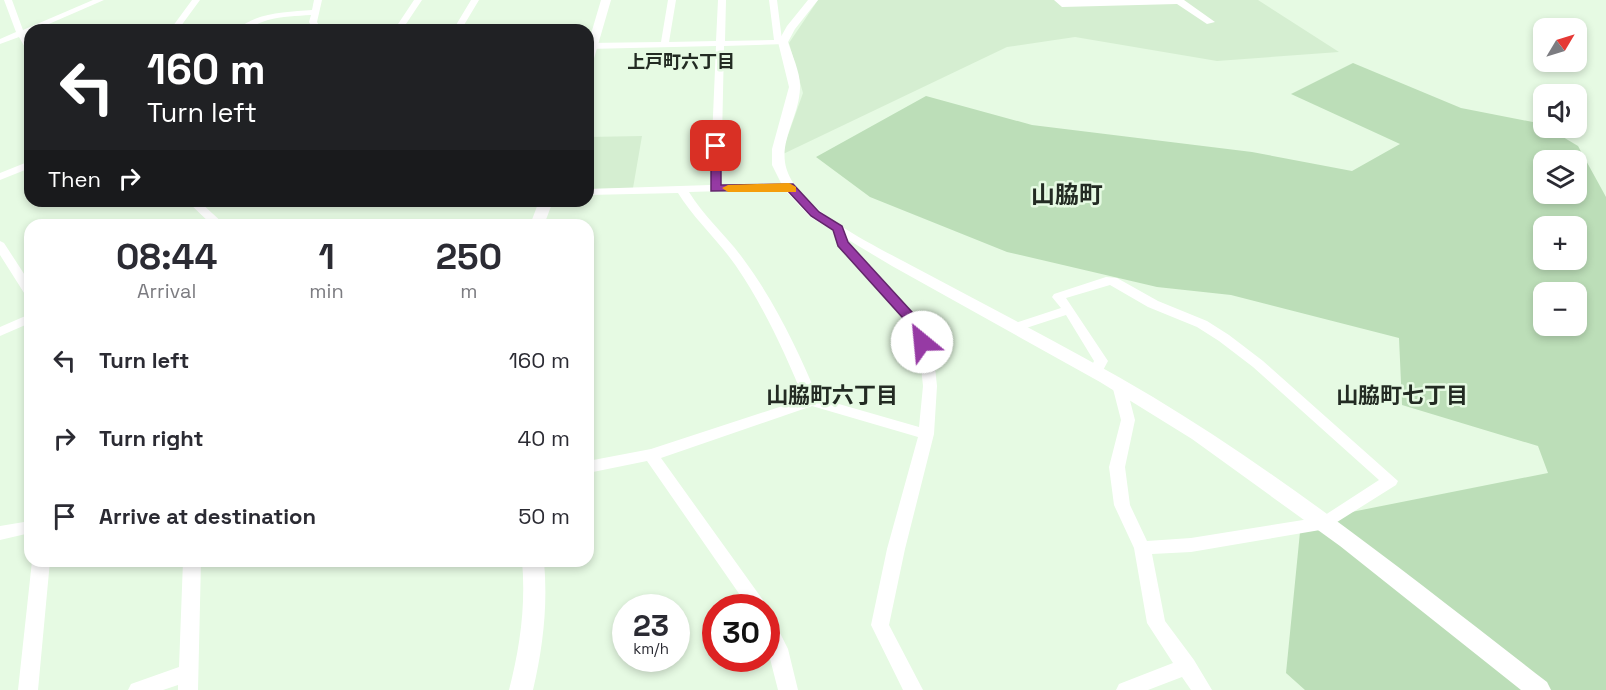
<!DOCTYPE html>
<meta charset="utf-8">
<style>
body{margin:0;font-family:"Space Grotesk","Noto Sans JP",sans-serif;background:#f7f7f7;color:#2b2b33;height:100vh;display:flex;flex-direction:column;font-size:22px;white-space:nowrap}
*{box-sizing:border-box;margin:0}
p{font-size:20px;color:#7c7c81}
.icon{flex:none;width:33px;height:33px;fill:none;stroke:currentColor;stroke-width:2;stroke-linecap:round;stroke-linejoin:round}
.map{position:relative;flex:1;overflow:hidden}
.details{position:absolute;left:24px;top:219px;width:570px;height:348px;display:flex;flex-direction:column;background:#fff;border-radius:18px;box-shadow:0 3px 9px #0003}
.details>*{flex:none}
.guide{position:absolute;left:24px;top:24px;width:570px;height:183px;border-radius:18px;box-shadow:0 3px 9px #0003;background:#202124;color:#fff;overflow:hidden}
.needle{width:39px;rotate:52deg}
.fabs{position:absolute;left:1533px;top:18px;display:grid;gap:12px}
.fabs a{display:grid;place-items:center;width:54px;height:54px;border-radius:12px;background:#fff;box-shadow:0 3px 9px #0003;font-size:30px}
.speed{position:absolute;left:612px;top:594px;display:flex;gap:12px;font-size:30px;font-weight:700;text-align:center}
.speed>*{display:grid;place-content:center;width:78px;height:78px;border-radius:50%;background:#fff;box-shadow:0 3px 9px #0003;line-height:1}
.speed small{font-size:15px;font-weight:400}
.speed .limit{border:9px solid #d22;background:#fff;color:#111}
.pin{position:absolute;display:grid;place-items:center;width:51px;height:51px;color:#fff;margin:-26px;border-radius:12px;box-shadow:0 3px 9px #0006}
.me{position:absolute;width:66px;margin:-33px;rotate:332deg;stroke-linejoin:round;filter:drop-shadow(0 0 4px #0008)}
.turn{display:flex;align-items:center;gap:21px;height:126px;padding:0 24px;font-size:27px}
.turn .icon{width:78px;height:78px;stroke-width:2.5}
.turn b{display:block;font-size:42px;line-height:51px}
.then{display:flex;align-items:center;height:57px;padding:0 24px;background:#0003;gap:12px;font-size:22px}
.eta{display:flex;justify-content:space-evenly;align-items:center;height:102px;text-align:center}
.eta b{font-size:36px;font-weight:800;line-height:42px}
ul{padding:0;list-style:none}
li{display:flex;align-items:center;gap:18px;height:78px;padding:0 24px}
li div{flex:1}
li b{display:block;font-size:22px}
li em{font-style:normal}
.map>svg:first-child{display:block}
.built{fill:#d5eed1}
.green{fill:#bcdeb8;fill-rule:evenodd}
.lines{fill:none;stroke-linecap:round;stroke-linejoin:round}
.minor{fill:#fff;fill-rule:evenodd}
.tertiary{fill:#fff;fill-rule:evenodd}
.route{fill:#963aa4;stroke:#62266b;stroke-width:1.5}
.slow{fill:#f59e0b}
.labels{text-anchor:middle;stroke-width:5;stroke-linejoin:round;paint-order:stroke}
.far-neighbourhood-label{font-size:18px;font-weight:bold;fill:#232b23;stroke:#e6fae3}
.neighbourhood-label{font-size:22px;font-weight:bold;fill:#232b23;stroke:#e6fae3}
.quarter-label{font-size:24px;font-weight:bold;fill:#232b23;stroke:#e6fae3}
</style>
<div class="map">
<svg width="1606" height="690" viewBox="0 0 1606 690">
<rect width="100%" height="100%" fill="#e6fae3"/>
<path class="built" d="M 818,0 L 1258,0 L 1339,52 L 1217,61 L 1075,37 L 1007,47 L 781,155 L 803,93 L 789,43 Z
M 642,136 L 633,188 L 588,189 L 588,137 Z"/>
<path class="green" d="M 1353,63 L 1461,108 L 1543,124 L 1544,128 L 1548,128 L 1578,146 L 1606,197 L 1606,690 L 1305,690 L 1286,673 L 1301,522 L 1548,473 L 1538,446 L 1402,405 L 1399,338 L 1231,295 L 1157,287 L 1007,252 L 870,197 L 816,157 L 926,96 L 1032,125 L 1252,152 L 1352,171 L 1400,144 L 1291,94 ZM 1544,160 L 1576,160 L 1576,194 L 1544,194 ZM 1544,226 L 1576,226 L 1576,260 L 1544,260 ZM 1544,292 L 1576,292 L 1576,326 L 1544,326 Z"/>
<g class="lines">
<path class="minor" d="M 4,0 L 12,0 L 23,30 L 93,0 L 104,0 L 35,30 L 30,30 L 30,32 L 25,34 L 30,42 L 30,52 L 27,51 L 19,37 L 0,44 L 0,39 L 16,32 Z
M 192,0 L 200,0 L 178,30 L 170,30 Z
M 314,0 L 322,0 L 317,22 L 322,30 L 314,30 L 309,22 L 311,15 C 297,16 282,16 268,20 C 257,23 249,30 237,30 C 256,12 287,12 312,10 Z
M 414,0 L 422,0 L 402,30 L 394,30 Z
M 471,0 L 479,0 L 461,30 L 453,30 Z
M 668,0 L 676,0 L 669,42 L 716,41 L 718,0 L 726,0 L 725,41 L 774,40 L 769,0 L 777,0 L 782,40 L 786,40 L 786,44 L 724,46 L 721,185 L 789,183 L 794,186 L 789,189 L 689,192 C 704,217 727,236 744,260 C 775,302 798,350 818,398 L 919,427 L 923,386 L 920,358 L 911,327 L 839,245 L 832,229 L 834,227 L 842,227 L 849,242 L 922,323 L 934,358 L 937,386 L 934,434 L 905,549 L 889,625 L 923,690 L 903,690 L 871,625 L 887,549 L 918,437 L 812,406 L 661,458 L 765,603 L 768,608 L 766,611 L 766,608 L 749,608 L 647,461 L 588,473 L 588,461 L 651,449 L 804,399 C 785,353 764,307 736,266 C 718,240 694,219 678,193 L 588,195 L 588,189 L 710,185 L 716,46 L 588,49 L 588,43 L 661,42 Z
M 30,161 L 30,168 L 0,180 L 0,173 Z
M 187,201 L 199,201 L 225,225 L 212,225 Z
M 0,241 L 4,243 L 30,283 L 30,297 L 26,296 L 0,255 Z
M 1106,277 L 1117,278 L 1158,301 L 1207,321 L 1229,335 L 1263,361 L 1398,481 L 1396,485 L 1326,529 L 1191,552 L 1152,554 L 1165,621 L 1194,660 L 1212,690 L 1191,690 L 1182,677 L 1148,690 L 1116,690 L 1119,684 L 1173,663 L 1147,623 L 1134,548 L 1114,505 L 1109,467 L 1121,420 L 1112,385 L 1114,382 L 1124,382 L 1126,385 L 1135,420 L 1125,467 L 1130,505 L 1147,541 L 1191,538 L 1322,517 L 1379,480 L 1253,367 L 1219,341 L 1197,327 L 1148,307 L 1110,285 L 1066,298 L 1108,361 L 1101,374 L 1091,374 L 1089,371 L 1094,361 L 1066,315 L 1017,331 L 1010,327 L 1012,324 L 1061,308 L 1052,297 L 1054,294 Z
M 30,314 L 30,323 L 0,336 L 0,327 Z
M 30,521 L 30,533 L 0,540 L 0,526 Z
M 32,561 L 50,561 L 38,690 L 18,690 Z
M 183,561 L 201,561 L 198,690 L 178,690 L 178,685 L 163,690 L 128,690 L 131,684 L 179,667 Z
M 766,615 L 772,617 L 788,649 L 798,690 L 778,690 L 766,643 Z"/>
<path class="tertiary" d="M 601,0 L 611,0 L 593,62 L 588,65 L 588,44 Z
M 808,0 L 818,0 L 795,29 L 788,42 C 792,55 801,74 800,88 C 799,123 770,149 794,184 C 821,222 880,248 920,270 C 998,312 1077,352 1153,397 C 1292,481 1419,583 1547,682 L 1551,690 L 1521,690 L 1340,546 L 1192,439 L 1100,382 L 892,266 L 810,217 L 784,189 L 772,165 L 772,149 L 789,87 L 778,42 L 787,26 Z
M 1054,0 L 1184,0 L 1215,22 L 1207,24 L 1177,4 L 1062,7 Z
M 539,201 L 553,201 L 544,225 L 530,225 Z
M 522,561 L 544,561 C 548,605 543,647 533,690 L 509,690 C 520,647 526,605 522,561 Z"/>
</g>
<path class="route" d="M 716,143 L 721,146 L 721,185 L 793,184 L 819,212 L 842,226 L 848,242 L 922,323 L 929,342 L 927,345 L 917,345 L 911,327 L 838,246 L 833,230 L 811,216 L 787,190 L 711,191 L 711,146 Z"/>
<path class="slow" d="M 789,183 L 796,187 L 796,192 L 728,192 L 722,188 L 728,185 Z"/>
<g class="labels">
<g class="far-neighbourhood-label">
<text x="681" y="68">上戸町六丁目</text>
</g>
<g class="neighbourhood-label">
<text x="832" y="403">山脇町六丁目</text>
<text x="1402" y="403">山脇町七丁目</text>
</g>
<g class="quarter-label">
<text x="1067" y="203">山脇町</text>
</g>
</g>
</svg>
<div class="fabs">
<a><svg class="needle" viewBox="-14 -14 28 28"><path d="M0-13l5 13h-10z" fill="#e53935"/><path d="M0 13l5-13h-10z" fill="#7c7c81"/></svg></a>
<a><svg class="icon" aria-label="sound" viewBox="0 0 24 24"><path d="M4 9h4l5-4v14l-5-4H4zM17 9q2 3 0 6"/></svg></a>
<a><svg class="icon" aria-label="layers" viewBox="0 0 24 24"><path d="M12 4l9 5-9 5-9-5zM3 14l9 5 9-5"/></svg></a>
<a>+</a>
<a>−</a>
</div>
<div class="speed"><div>23<small>km/h</small></div><div class="limit">30</div></div>
<div class="pin" style="left:716px;top:146px;background:#d93025"><svg class="icon" aria-label="arrive" viewBox="0 0 24 24"><path d="M6 21V4h12l-3 4 3 4H6"/></svg></div>
<svg class="me" style="left:922px;top:342px" viewBox="-20 -20 40 40"><circle r="19" fill="#fff"/><path d="M0-13L10 11 0 6-10 11z" fill="#963aa4"/></svg>
<div class="guide">
<div class="turn"><svg class="icon" aria-label="left" viewBox="0 0 24 24"><path d="M17 20v-9H6M10 6l-5 5 5 5"/></svg><div><b>160 m</b>Turn left</div></div>
<div class="then">Then<svg class="icon" aria-label="right" viewBox="0 0 24 24"><path d="M7 20v-9h11M14 6l5 5-5 5"/></svg></div>
</div>
<section class="details">
<div class="eta">
<div><b>08:44</b><p>Arrival</p></div>
<div><b>1</b><p>min</p></div>
<div><b>250</b><p>m</p></div>
</div>
<ul>
<li><svg class="icon" aria-label="left" viewBox="0 0 24 24"><path d="M17 20v-9H6M10 6l-5 5 5 5"/></svg><div><b>Turn left</b></div><em>160 m</em></li>
<li><svg class="icon" aria-label="right" viewBox="0 0 24 24"><path d="M7 20v-9h11M14 6l5 5-5 5"/></svg><div><b>Turn right</b></div><em>40 m</em></li>
<li><svg class="icon" aria-label="arrive" viewBox="0 0 24 24"><path d="M6 21V4h12l-3 4 3 4H6"/></svg><div><b>Arrive at destination</b></div><em>50 m</em></li>
</ul>
</section>
</div>
